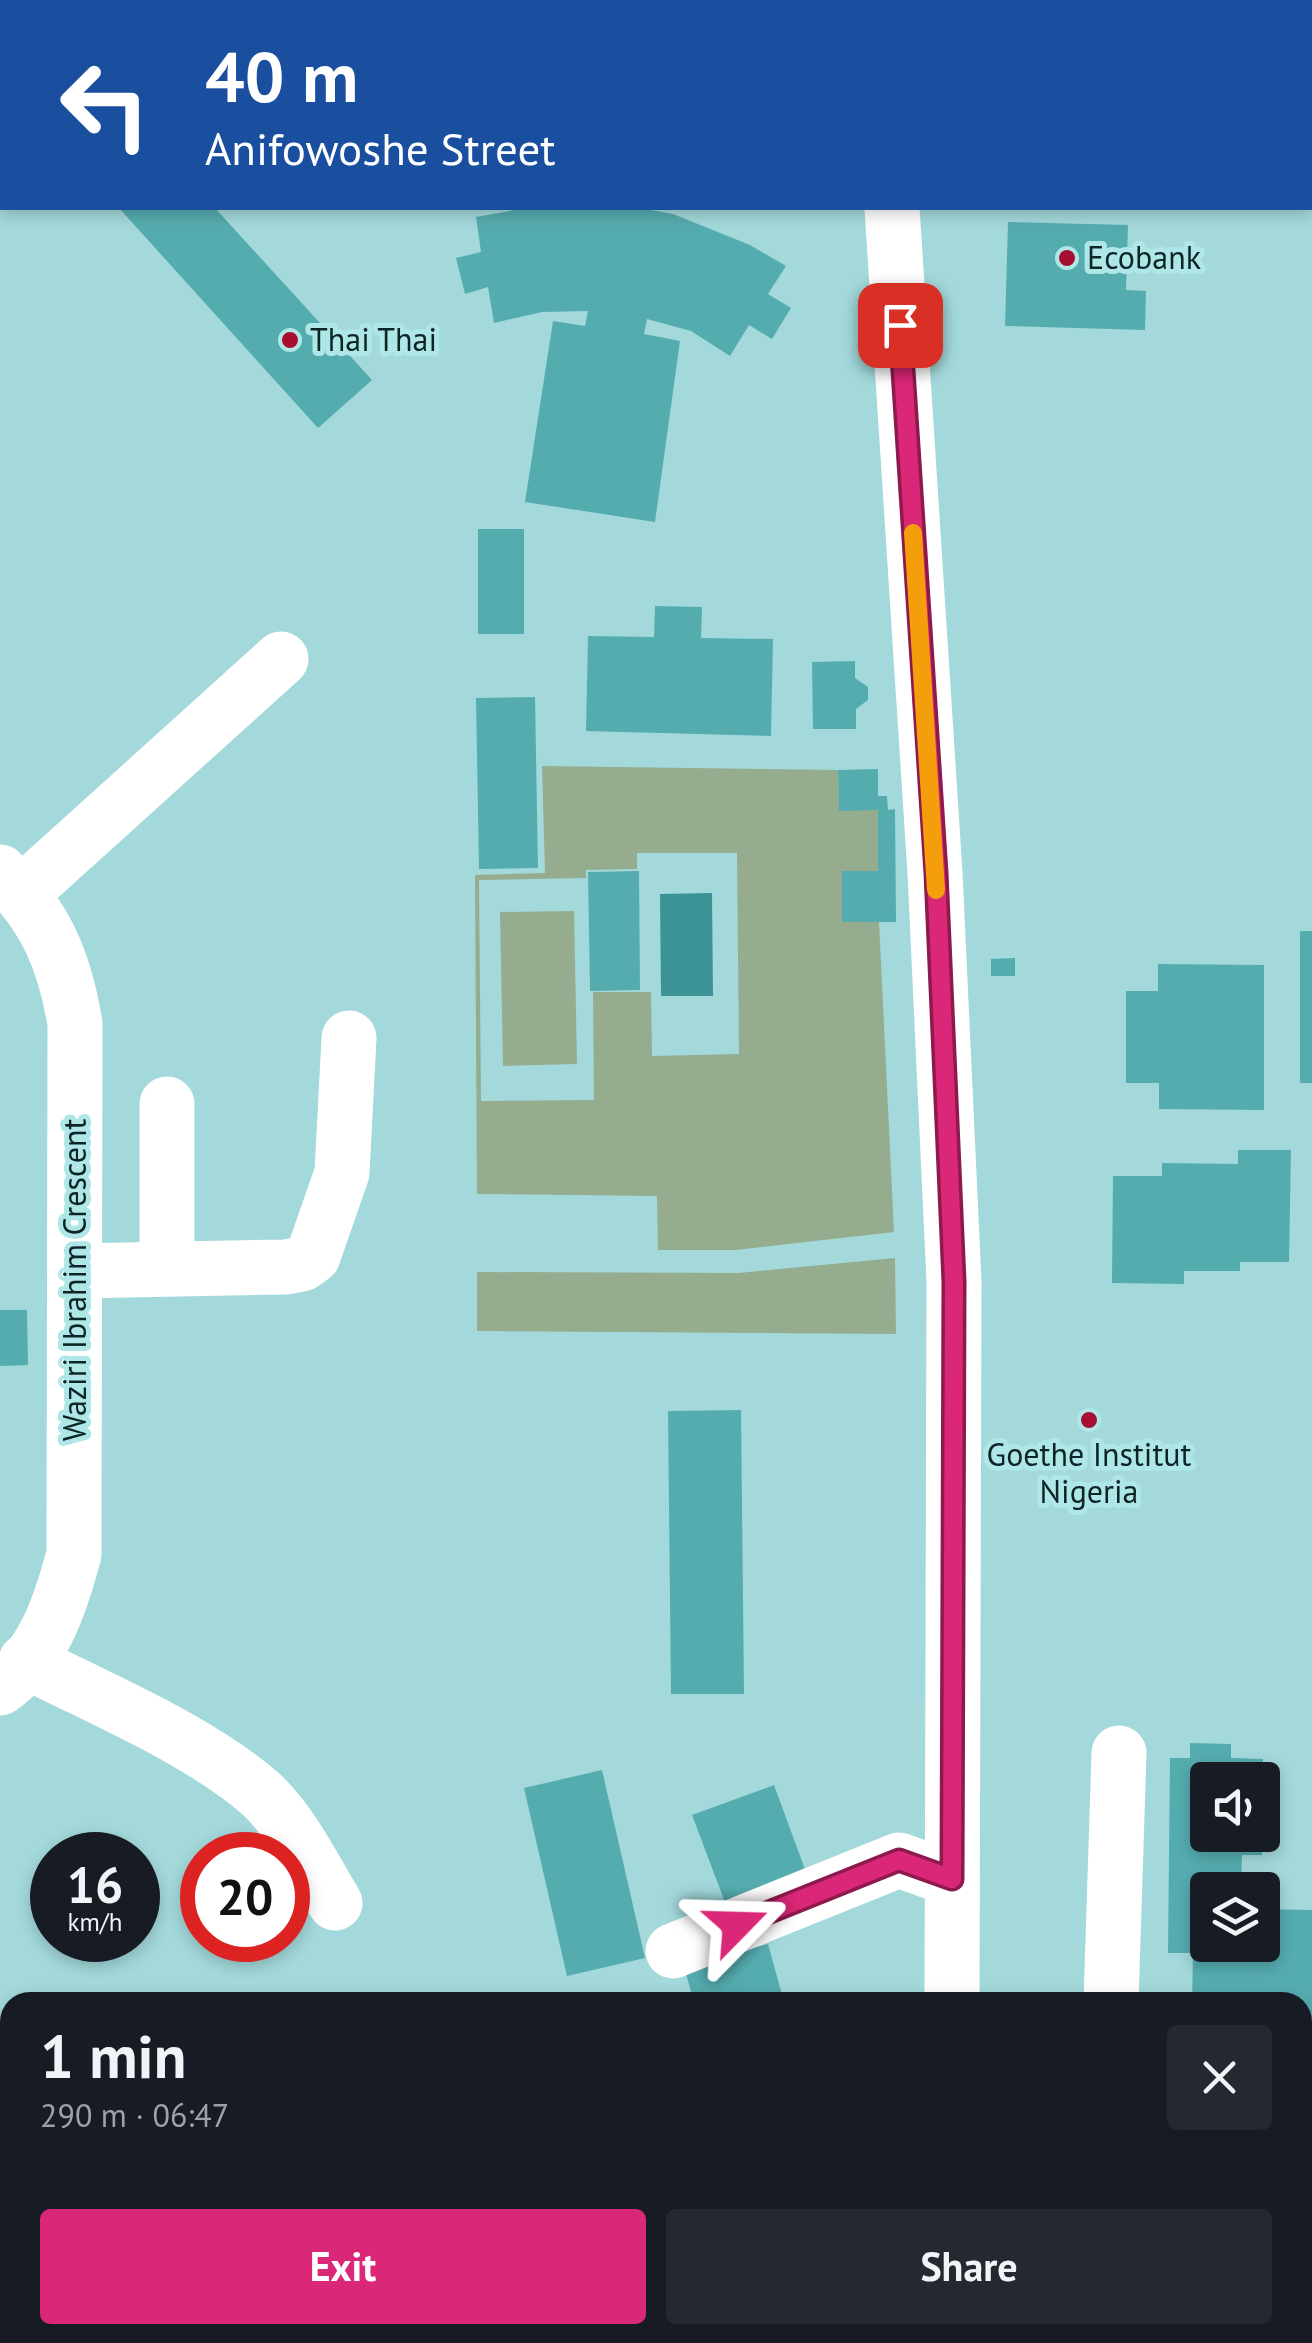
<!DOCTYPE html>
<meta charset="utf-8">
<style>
body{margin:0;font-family:"PT Sans",sans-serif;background:#242831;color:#f1f3f6;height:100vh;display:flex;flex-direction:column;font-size:38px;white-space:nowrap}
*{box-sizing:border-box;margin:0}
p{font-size:32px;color:#9ea1a6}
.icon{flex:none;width:55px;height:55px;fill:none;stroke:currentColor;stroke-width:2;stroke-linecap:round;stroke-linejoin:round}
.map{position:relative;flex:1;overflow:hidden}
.drawer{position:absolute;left:0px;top:1992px;width:1312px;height:352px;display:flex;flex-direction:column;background:#171b24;border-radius:30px 30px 0 0;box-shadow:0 5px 15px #0003}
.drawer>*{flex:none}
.banner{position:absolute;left:0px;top:0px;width:1312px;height:210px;box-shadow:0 5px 15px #0003;background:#1a4fa0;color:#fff;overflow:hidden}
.controls{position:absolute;left:1190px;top:1762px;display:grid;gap:20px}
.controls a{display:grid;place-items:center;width:90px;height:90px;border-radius:10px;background:#171b24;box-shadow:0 5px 15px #0003;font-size:50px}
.speed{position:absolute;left:30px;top:1832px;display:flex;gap:20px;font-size:50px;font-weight:700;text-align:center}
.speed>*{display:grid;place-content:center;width:130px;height:130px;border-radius:50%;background:#171b24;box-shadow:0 5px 15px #0003;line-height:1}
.speed small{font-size:25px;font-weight:400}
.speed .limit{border:15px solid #d22;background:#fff;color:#111}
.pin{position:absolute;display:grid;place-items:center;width:85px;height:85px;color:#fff;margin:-42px;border-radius:20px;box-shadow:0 5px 15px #0006}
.me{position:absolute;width:110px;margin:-55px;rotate:68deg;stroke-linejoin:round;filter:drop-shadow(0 0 8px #0008)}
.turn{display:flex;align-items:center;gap:35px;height:210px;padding:0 40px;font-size:45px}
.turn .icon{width:130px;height:130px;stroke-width:2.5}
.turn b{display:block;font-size:70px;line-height:85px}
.round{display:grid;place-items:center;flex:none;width:105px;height:105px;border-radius:10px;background:#242831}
.summary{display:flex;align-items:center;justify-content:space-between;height:170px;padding:0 40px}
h1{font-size:60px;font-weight:700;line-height:75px}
.primary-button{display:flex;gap:20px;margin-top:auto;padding:20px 40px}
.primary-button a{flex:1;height:115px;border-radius:10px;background:#db2777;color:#fff;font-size:40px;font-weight:700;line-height:115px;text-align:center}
.primary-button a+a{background:#242831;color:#f1f3f6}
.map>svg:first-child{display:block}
.green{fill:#95ac8e;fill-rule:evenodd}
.water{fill:#3b9396}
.building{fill:#55acaf}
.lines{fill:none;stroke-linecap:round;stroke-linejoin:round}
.minor{stroke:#fff;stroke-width:55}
.route-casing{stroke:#8e194d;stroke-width:25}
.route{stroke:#db2777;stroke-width:18}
.slow{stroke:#f59e0b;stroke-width:18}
.poi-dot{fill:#a70e30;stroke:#afe7e8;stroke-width:4}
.labels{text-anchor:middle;stroke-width:10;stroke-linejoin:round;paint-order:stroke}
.poi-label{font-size:32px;fill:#0e2525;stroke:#afe7e8;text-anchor:start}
.street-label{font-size:32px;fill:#0e2525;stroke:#afe7e8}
</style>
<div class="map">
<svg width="1312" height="2343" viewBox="0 0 1312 2343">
<rect width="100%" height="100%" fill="#a3d9db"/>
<path class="green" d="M 542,766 L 838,770 L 839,810 L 878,810 L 878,871 L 842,872 L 842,922 L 879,922 L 894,1232 L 735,1250 L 658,1250 L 657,1196 L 477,1194 L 475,875 L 545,873 ZM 637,853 L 737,853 L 739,1054 L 652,1056 L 651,992 L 593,992 L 594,1100 L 481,1101 L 479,880 L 586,878 L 586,870 L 637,869 Z
M 574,911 L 577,1064 L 503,1066 L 500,912 Z
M 895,1258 L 896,1334 L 477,1331 L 477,1272 L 739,1273 Z"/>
<path class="water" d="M 712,893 L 713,996 L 661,996 L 660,894 Z"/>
<path class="building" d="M 119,208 L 215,208 L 372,380 L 318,428 Z
M 526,208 L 640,208 L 673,214 L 750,245 L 786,266 L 768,294 L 791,308 L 772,339 L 749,325 L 730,356 L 691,331 L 647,319 L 644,334 L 680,341 L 655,522 L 525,502 L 553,321 L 585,326 L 588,311 L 542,312 L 494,323 L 488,287 L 465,294 L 456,258 L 481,252 L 476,217 Z
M 1008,222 L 1128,225 L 1126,290 L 1146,291 L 1145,330 L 1005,326 Z
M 478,529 L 524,529 L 524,634 L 478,634 Z
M 655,606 L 702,607 L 701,638 L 773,639 L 771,736 L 586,731 L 588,636 L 654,637 Z
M 855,661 L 855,678 L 868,687 L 868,700 L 856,709 L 856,729 L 813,729 L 812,662 Z
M 535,697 L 538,868 L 479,869 L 476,698 Z
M 878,769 L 878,796 L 887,796 L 888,810 L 895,809 L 896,922 L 842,922 L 842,871 L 878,871 L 878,810 L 839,811 L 838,770 Z
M 639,871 L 640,990 L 590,991 L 588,872 Z
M 1300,931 L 1312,931 L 1312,1083 L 1300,1083 Z
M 1015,958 L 1015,976 L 991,976 L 991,959 Z
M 1158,964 L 1264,965 L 1264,1110 L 1159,1109 L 1159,1083 L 1126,1083 L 1126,991 L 1158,991 Z
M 1238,1150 L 1291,1150 L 1289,1262 L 1240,1262 L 1240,1271 L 1184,1271 L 1184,1284 L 1112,1283 L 1113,1176 L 1162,1176 L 1162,1163 L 1238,1164 Z
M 0,1310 L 27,1310 L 28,1365 L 0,1366 Z
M 741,1410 L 744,1694 L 671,1694 L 668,1411 Z
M 1190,1743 L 1231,1744 L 1231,1758 L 1263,1759 L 1263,1780 L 1208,1780 L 1208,1835 L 1262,1835 L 1262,1855 L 1242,1855 L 1241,1890 L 1208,1890 L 1208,1945 L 1262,1945 L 1262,1909 L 1312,1910 L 1312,2091 L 1302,2091 L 1302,2002 L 1192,2002 L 1193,1953 L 1168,1953 L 1170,1758 L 1190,1758 Z
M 602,1770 L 645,1958 L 567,1976 L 524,1788 Z
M 774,1785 L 810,1883 L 729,1913 L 692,1815 Z
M 768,1944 L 784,2002 L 694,2002 L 684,1967 Z"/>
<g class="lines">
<path class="minor" d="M 116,0 L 129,2
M 298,2 L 299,0
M 1310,149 L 1312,149
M 892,208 L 935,873 L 954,1282 L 952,2002
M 0,872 C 46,916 65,962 75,1024 L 74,1554 C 61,1603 44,1657 0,1688
M 22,893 L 281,659
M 167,1104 L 167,1266
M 75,1271 L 286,1267 L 302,1264 L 313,1256 L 342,1173 L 349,1038
M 26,1661 C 100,1699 198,1739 261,1794 C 292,1823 313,1867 335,1903
M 673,1951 L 899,1860 L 952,1879
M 1111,2002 L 1119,1753
M 951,2343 L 951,2335"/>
</g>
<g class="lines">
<defs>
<path id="route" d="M 737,1925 L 899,1860 L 952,1879 L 954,1282 L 936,873 L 900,325"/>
</defs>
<use href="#route" class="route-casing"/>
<use href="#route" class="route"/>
<path class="slow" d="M 913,533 L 936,890"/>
</g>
<g class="poi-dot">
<circle cx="1067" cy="258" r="10"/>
<circle cx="290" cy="340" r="10"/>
<circle cx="1089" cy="1420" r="10"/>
</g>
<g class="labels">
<g class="poi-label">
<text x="1087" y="269">Ecobank</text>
<text x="310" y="351">Thai Thai</text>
<text x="1089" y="1466" text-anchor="middle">Goethe Institut<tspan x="1089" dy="37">Nigeria</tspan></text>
</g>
<g class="street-label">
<text transform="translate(75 1280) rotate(-90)" y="11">Waziri Ibrahim Crescent</text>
</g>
</g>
</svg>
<div class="controls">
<a><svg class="icon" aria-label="sound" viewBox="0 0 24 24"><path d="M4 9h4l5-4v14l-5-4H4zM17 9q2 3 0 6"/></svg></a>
<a><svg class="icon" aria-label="layers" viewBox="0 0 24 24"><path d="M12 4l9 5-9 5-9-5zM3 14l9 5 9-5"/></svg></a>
</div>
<div class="speed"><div>16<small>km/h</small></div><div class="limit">20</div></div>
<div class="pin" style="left:900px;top:325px;background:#d93025"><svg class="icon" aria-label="arrive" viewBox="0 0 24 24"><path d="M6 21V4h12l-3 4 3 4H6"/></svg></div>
<svg class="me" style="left:737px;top:1925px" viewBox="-20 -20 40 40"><path d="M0-17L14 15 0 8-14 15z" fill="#db2777" stroke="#fff" stroke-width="4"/></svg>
<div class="banner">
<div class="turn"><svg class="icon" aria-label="left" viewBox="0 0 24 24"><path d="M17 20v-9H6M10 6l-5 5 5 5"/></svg><div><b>40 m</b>Anifowoshe Street</div></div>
</div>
<section class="drawer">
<div class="summary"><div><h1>1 min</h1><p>290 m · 06:47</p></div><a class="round"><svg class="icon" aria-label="close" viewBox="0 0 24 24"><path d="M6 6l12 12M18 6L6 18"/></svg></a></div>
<div class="primary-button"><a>Exit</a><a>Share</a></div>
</section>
</div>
